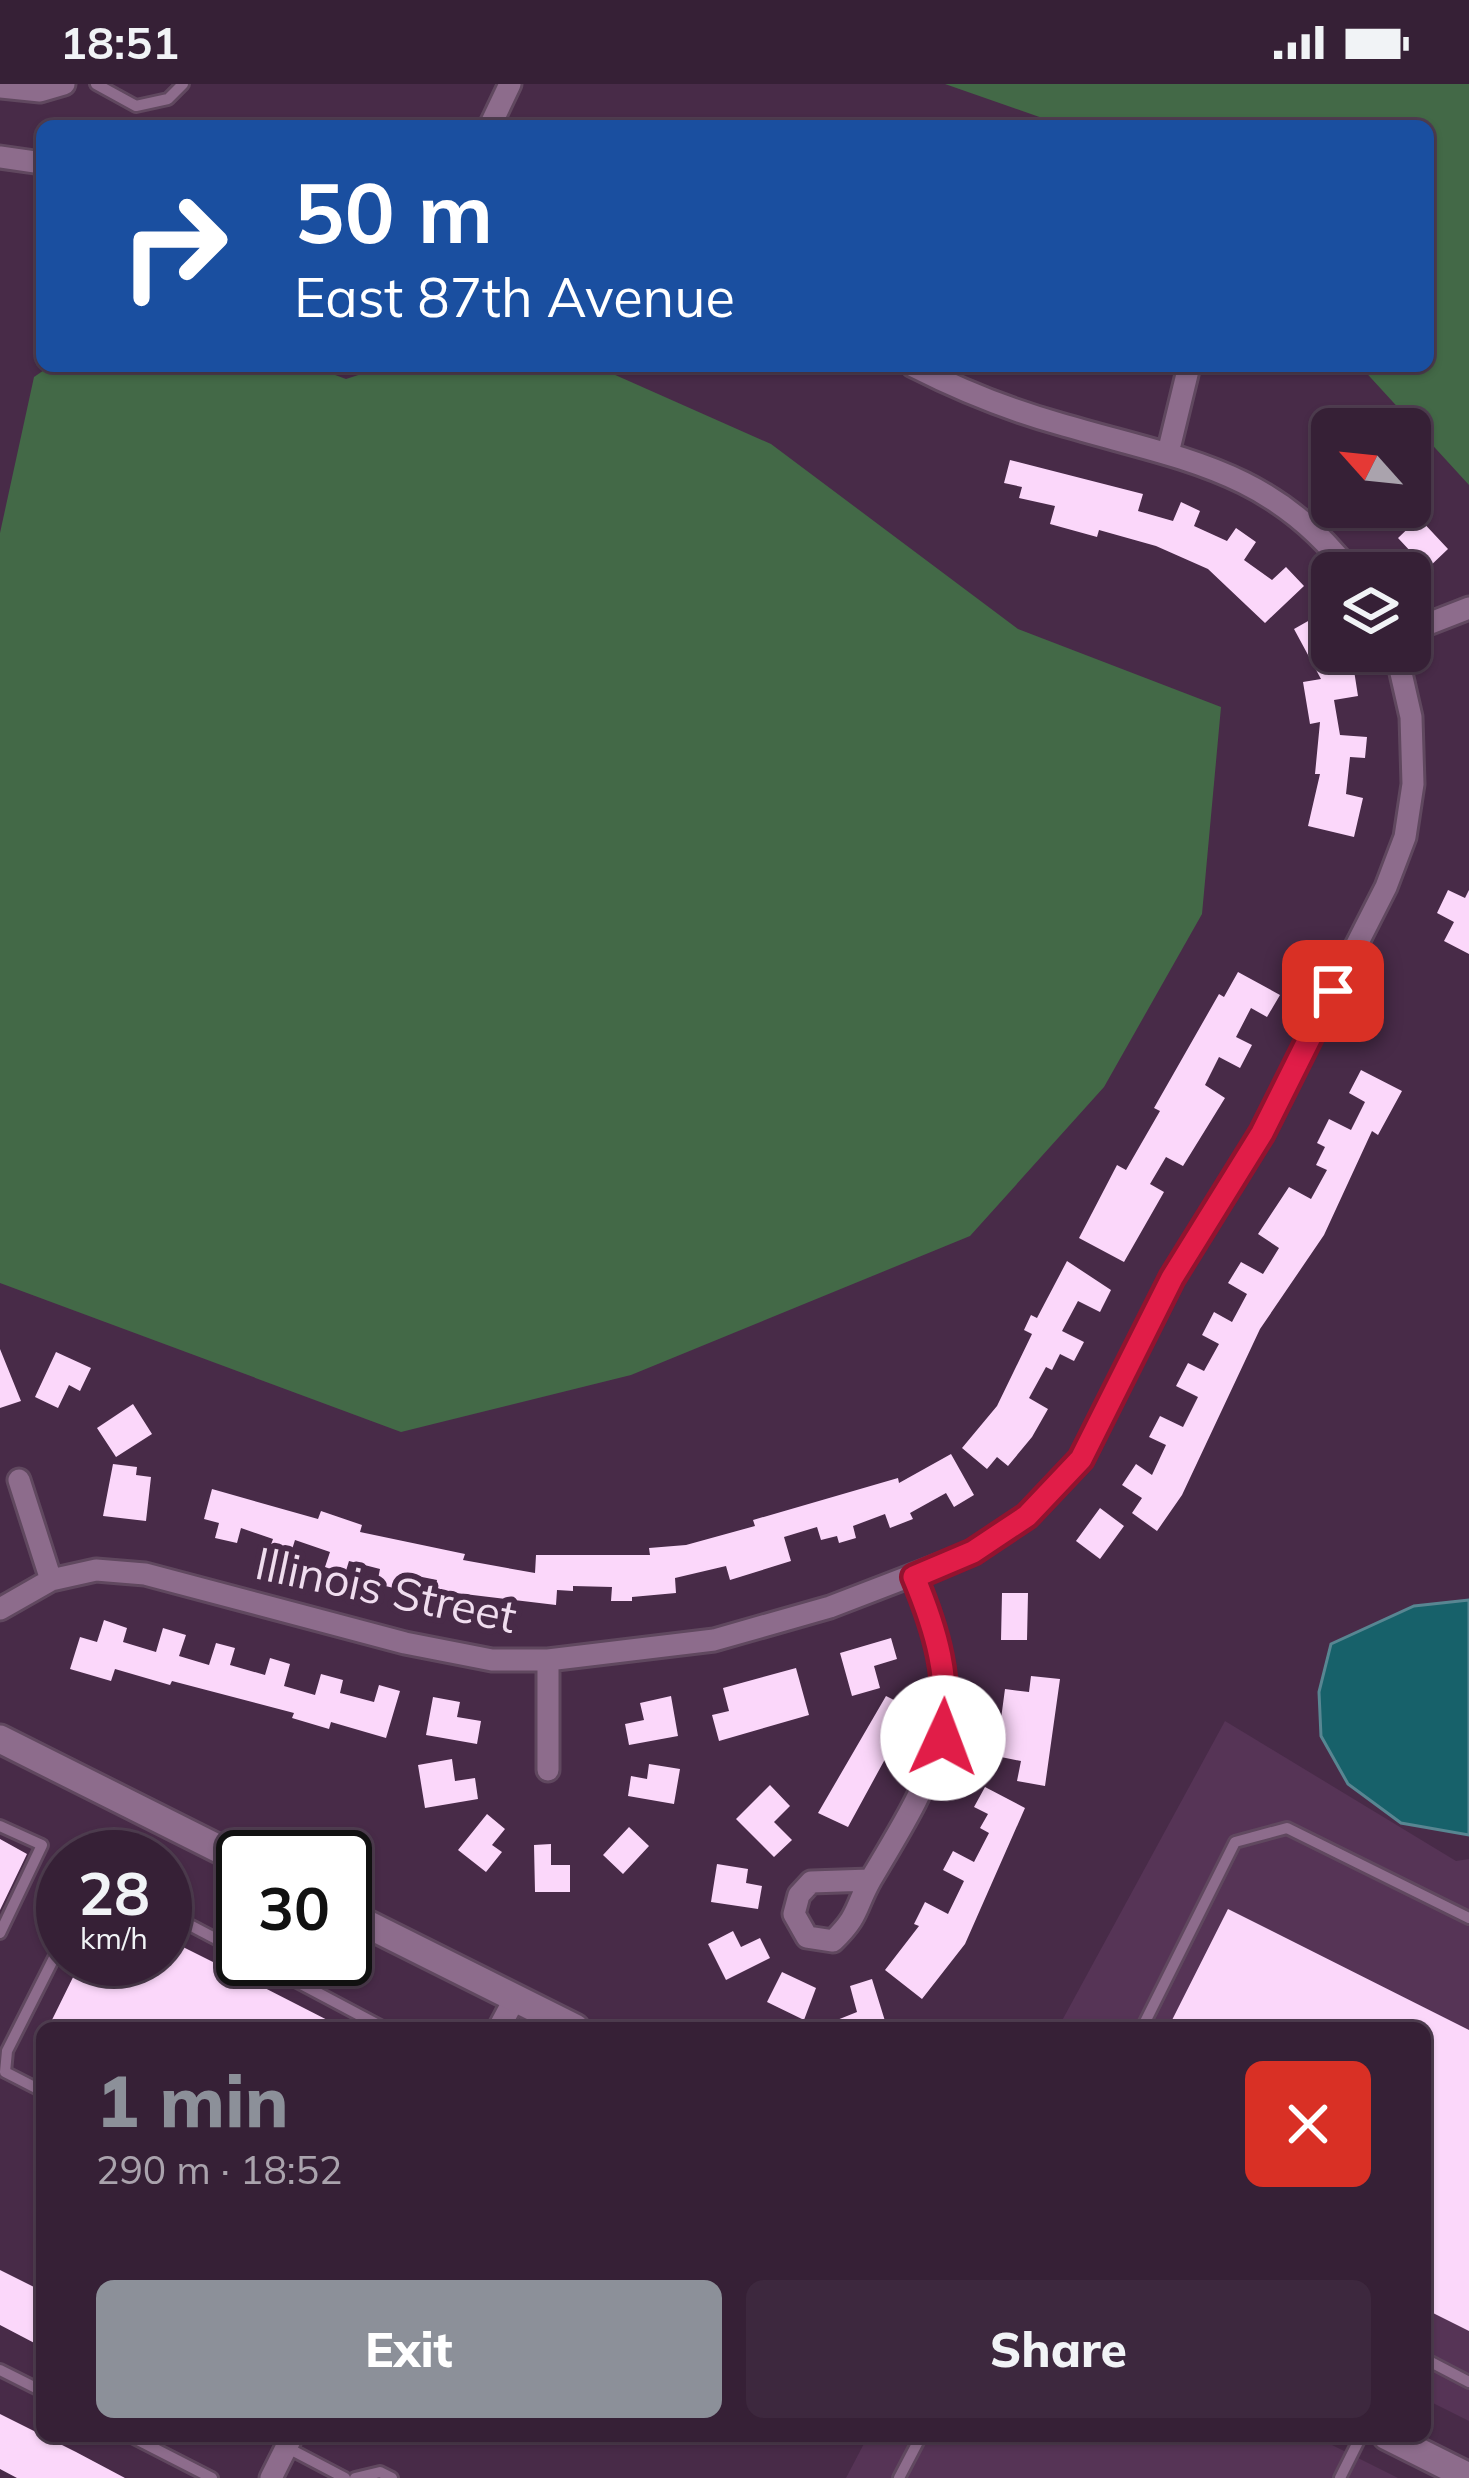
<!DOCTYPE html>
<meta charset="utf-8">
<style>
body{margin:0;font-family:Mulish,sans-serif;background:#3d283e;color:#f1f3f6;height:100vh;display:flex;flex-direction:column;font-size:45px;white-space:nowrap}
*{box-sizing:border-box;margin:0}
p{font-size:39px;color:#aaa3ad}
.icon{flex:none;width:66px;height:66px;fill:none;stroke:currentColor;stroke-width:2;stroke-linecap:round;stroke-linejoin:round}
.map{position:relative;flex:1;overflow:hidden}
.details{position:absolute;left:36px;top:1938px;width:1395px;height:420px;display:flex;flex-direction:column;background:#362036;border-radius:18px;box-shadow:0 3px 9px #0004,0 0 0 3px #503e51}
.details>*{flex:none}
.top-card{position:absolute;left:36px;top:36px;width:1398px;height:252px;border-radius:18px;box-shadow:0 3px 9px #0004,0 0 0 3px #503e51;background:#1a4fa0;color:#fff;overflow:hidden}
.needle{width:78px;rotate:297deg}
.fabs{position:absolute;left:1311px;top:324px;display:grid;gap:24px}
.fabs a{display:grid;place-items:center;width:120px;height:120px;border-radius:18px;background:#362036;box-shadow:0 3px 9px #0004,0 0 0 3px #503e51;font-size:60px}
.speed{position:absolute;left:36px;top:1746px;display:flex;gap:24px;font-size:60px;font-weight:700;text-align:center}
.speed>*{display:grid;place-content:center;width:156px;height:156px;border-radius:50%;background:#362036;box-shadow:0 3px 9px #0004,0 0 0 3px #503e51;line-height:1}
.speed small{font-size:30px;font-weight:400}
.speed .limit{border:6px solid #111;border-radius:18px;background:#fff;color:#111}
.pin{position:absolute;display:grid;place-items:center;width:102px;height:102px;color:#fff;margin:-51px;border-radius:24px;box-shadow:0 6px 18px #0006}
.me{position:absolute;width:132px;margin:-66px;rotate:2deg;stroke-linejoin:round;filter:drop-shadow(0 0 9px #0008)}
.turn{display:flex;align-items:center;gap:42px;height:252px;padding:0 60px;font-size:54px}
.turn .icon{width:156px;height:156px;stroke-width:2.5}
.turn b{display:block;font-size:84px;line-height:102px}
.round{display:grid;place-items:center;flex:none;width:126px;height:126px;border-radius:18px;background:#3d283e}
.summary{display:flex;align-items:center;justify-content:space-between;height:204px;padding:0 60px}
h1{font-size:72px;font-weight:800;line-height:90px;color:#8c9099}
.cta{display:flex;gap:24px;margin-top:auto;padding:24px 60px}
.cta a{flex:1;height:138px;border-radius:18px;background:#8c9099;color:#fff;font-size:48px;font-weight:800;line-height:138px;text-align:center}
.cta a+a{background:#3d283e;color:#f1f3f6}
.status{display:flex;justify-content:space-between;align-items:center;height:84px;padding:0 60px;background:#362036;direction:ltr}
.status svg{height:33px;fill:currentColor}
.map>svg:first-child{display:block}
.built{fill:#563456}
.green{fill:#436947}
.water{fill:#17616a;stroke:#588692;stroke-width:3}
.building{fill:#fbd7fa}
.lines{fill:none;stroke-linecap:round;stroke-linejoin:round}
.service-casing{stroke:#60485f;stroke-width:16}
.minor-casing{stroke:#60485f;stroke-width:27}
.tertiary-casing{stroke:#60485f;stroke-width:33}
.service{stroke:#8d6c8c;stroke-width:10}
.minor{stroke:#8d6c8c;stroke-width:21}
.tertiary{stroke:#8d6c8c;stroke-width:27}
.route-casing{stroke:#92132f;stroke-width:30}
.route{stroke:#e11d48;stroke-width:21}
.labels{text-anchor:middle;stroke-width:12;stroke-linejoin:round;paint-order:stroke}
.street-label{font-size:45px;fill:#f0ddef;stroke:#482b48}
</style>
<div class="status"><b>18:51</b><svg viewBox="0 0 49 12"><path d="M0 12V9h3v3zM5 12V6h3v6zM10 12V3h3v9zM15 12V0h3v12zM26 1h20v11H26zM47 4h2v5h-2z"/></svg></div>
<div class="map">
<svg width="1469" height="2394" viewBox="0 0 1469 2394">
<rect width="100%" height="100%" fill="#482b48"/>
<path class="built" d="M 1225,1637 L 1456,1777 L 1469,1775 L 1469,2337 L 1425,2315 L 1425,1944 L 1058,1944 Z
M 868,2352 L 1314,2352 L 1398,2394 L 846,2394 Z"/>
<path class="green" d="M 945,0 L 1469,0 L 1469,401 L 1360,282 L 1428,282 L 1428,42 L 1065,42 Z
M 50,282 L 311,282 L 346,295 L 386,282 L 595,282 L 771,360 L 1018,545 L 1221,623 L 1202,830 L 1104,1003 L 970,1152 L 631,1291 L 401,1348 L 0,1199 L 0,449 L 34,293 Z"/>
<path class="water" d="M 1469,1516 L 1469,1751 L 1401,1739 L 1348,1700 L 1321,1652 L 1319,1608 L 1331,1560 L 1414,1522 Z"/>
<path class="building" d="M 1010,376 L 1143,410 L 1138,427 L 1173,437 L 1181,418 L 1200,427 L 1194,442 L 1227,457 L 1236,444 L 1256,458 L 1244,476 L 1272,496 L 1286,483 L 1304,502 L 1265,539 L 1208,485 L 1156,462 L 1099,446 L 1097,453 L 1050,440 L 1055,422 L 1019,414 L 1022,403 L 1004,399 Z
M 1419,434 L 1448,465 L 1427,485 L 1398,454 Z
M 1324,528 L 1332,542 L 1332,567 L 1346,567 L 1353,580 L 1358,612 L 1334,616 L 1340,651 L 1367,653 L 1365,674 L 1350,673 L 1346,710 L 1363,714 L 1354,753 L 1308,742 L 1320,690 L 1315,690 L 1320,638 L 1310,640 L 1303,598 L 1321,595 L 1294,545 Z
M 1448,806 L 1465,814 L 1469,806 L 1469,870 L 1444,857 L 1454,838 L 1437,829 Z
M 1238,888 L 1280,911 L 1267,933 L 1251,924 L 1236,953 L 1252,961 L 1240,984 L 1219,973 L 1205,1001 L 1225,1014 L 1183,1082 L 1166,1073 L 1150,1100 L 1164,1108 L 1124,1178 L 1079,1154 L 1117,1081 L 1126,1086 L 1160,1027 L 1154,1024 L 1219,910 L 1224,913 Z
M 1361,986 L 1402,1007 L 1378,1051 L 1372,1047 L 1324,1151 L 1260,1245 L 1182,1411 L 1157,1447 L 1132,1429 L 1142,1414 L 1122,1401 L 1136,1380 L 1152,1391 L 1166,1361 L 1149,1353 L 1160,1332 L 1183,1343 L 1198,1313 L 1176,1302 L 1188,1279 L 1204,1287 L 1219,1260 L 1202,1251 L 1214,1228 L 1232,1238 L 1247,1210 L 1228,1199 L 1241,1178 L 1263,1190 L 1279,1164 L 1258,1150 L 1289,1103 L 1311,1115 L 1327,1086 L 1316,1081 L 1325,1063 L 1317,1059 L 1329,1035 L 1351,1046 L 1365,1018 L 1349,1009 Z
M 1067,1177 L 1111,1206 L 1100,1228 L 1078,1217 L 1062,1247 L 1084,1258 L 1074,1277 L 1060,1270 L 1052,1286 L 1046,1283 L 1029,1314 L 1048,1325 L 1032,1353 L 1008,1382 L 997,1373 L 987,1385 L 962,1364 L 997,1322 L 1032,1250 L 1024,1246 L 1031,1231 L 1037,1234 Z
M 0,1265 L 21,1317 L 0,1324 Z
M 56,1268 L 91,1284 L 80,1307 L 69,1301 L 58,1324 L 35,1313 Z
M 133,1320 L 152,1350 L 116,1373 L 97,1344 Z
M 951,1370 L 974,1411 L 954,1423 L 946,1409 L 910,1429 L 913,1435 L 890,1444 L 885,1430 L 853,1442 L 856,1454 L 839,1459 L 837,1452 L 821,1456 L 817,1443 L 784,1453 L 791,1477 L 730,1496 L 726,1482 L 675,1494 L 676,1509 L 632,1513 L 632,1517 L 611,1517 L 612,1503 L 573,1502 L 573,1507 L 557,1506 L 556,1521 L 456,1509 L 455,1514 L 434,1510 L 437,1496 L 402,1489 L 398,1505 L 377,1500 L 380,1485 L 349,1477 L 345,1490 L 325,1483 L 330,1468 L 295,1456 L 289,1475 L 268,1469 L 273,1455 L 241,1444 L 237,1459 L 215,1454 L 219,1439 L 204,1435 L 212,1405 L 318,1435 L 321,1427 L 362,1441 L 360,1448 L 465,1470 L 463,1476 L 535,1489 L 536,1471 L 650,1471 L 649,1464 L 686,1461 L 755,1442 L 753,1436 L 898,1394 L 899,1399 Z
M 113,1380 L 137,1383 L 136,1391 L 151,1393 L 146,1437 L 103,1432 Z
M 1100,1424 L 1124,1442 L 1100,1475 L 1076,1457 Z
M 1002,1509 L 1028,1509 L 1027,1556 L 1001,1556 Z
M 104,1536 L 127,1544 L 123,1558 L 156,1568 L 163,1544 L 186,1551 L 179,1572 L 209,1581 L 216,1559 L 235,1564 L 230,1581 L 265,1591 L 270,1574 L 290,1580 L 284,1602 L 315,1611 L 321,1590 L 343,1596 L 340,1609 L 374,1618 L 379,1601 L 400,1607 L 386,1654 L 331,1638 L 329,1645 L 292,1634 L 294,1629 L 172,1597 L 170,1601 L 115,1585 L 111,1597 L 70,1585 L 80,1553 L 97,1558 Z
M 891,1554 L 897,1575 L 874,1582 L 880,1604 L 852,1612 L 840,1569 Z
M 796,1584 L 809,1631 L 719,1657 L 712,1631 L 729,1627 L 723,1604 Z
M 1031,1592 L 1060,1595 L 1045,1702 L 1017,1697 L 1021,1677 L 996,1672 L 1005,1605 L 1029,1608 Z
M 671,1612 L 678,1652 L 629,1661 L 625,1640 L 644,1636 L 640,1619 Z
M 886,1612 L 894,1616 L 883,1648 L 896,1655 L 848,1743 L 818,1729 Z
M 433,1613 L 460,1618 L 457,1633 L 481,1637 L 477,1660 L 426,1651 Z
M 452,1675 L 455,1697 L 475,1694 L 478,1715 L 425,1724 L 418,1681 Z
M 649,1680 L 680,1685 L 674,1720 L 628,1712 L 631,1692 L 647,1695 Z
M 770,1701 L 790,1722 L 774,1738 L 792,1756 L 774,1773 L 736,1735 Z
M 985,1703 L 1025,1724 L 965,1860 L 922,1915 L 885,1886 L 919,1842 L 914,1840 L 925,1818 L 948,1830 L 964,1797 L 943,1786 L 953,1767 L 974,1778 L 989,1749 L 980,1744 L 988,1730 L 974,1723 Z
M 487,1730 L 505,1745 L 492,1761 L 502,1768 L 486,1788 L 458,1766 Z
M 629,1743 L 649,1762 L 623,1790 L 603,1771 Z
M 0,1755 L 27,1770 L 0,1826 Z
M 551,1760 L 551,1781 L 570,1781 L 570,1808 L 535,1808 L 534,1761 Z
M 717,1780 L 748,1785 L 746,1799 L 762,1802 L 758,1825 L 711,1818 Z
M 1228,1825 L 1469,1946 L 1469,2247 L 1425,2225 L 1425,1944 L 1168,1944 Z
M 733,1847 L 741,1863 L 760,1854 L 770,1874 L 726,1896 L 708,1860 Z
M 165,1854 L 247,1895 L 343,1944 L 48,1944 L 82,1875 L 165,1875 Z
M 782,1888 L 816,1904 L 804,1936 L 767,1918 Z
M 872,1895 L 885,1937 L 900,1944 L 817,1944 L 857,1928 L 850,1902 Z
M 0,2186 L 42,2207 L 42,2263 L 0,2241 Z
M 0,2330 L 76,2368 L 125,2394 L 17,2394 L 0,2385 Z"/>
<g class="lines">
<defs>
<path id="service" d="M 96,0 L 136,22 L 168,15 L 183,0
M 0,1742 L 42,1761 L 0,1849
M 165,1828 L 243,1869
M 254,1875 L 384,1944
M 1142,1944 L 1235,1758 L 1287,1744 L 1469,1834
M 42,2007 L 5,1988 L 7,1967 L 63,1856
M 1425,2275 L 1469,2298
M 0,2286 L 42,2307
M 130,2352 L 212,2394
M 286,2363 L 345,2394
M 355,2394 L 380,2388 L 392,2394
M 899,2394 L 921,2352
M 1340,2394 L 1361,2352"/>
<path id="minor" d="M 0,3 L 40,7 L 64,0
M 490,42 L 510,0
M 0,73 L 42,79
M 913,282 C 960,306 1010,326 1060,340 C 1178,375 1272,384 1351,489
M 1168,369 L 1189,282
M 1410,547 L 1469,524
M 19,1396 L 51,1496
M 0,1525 L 51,1496 L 96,1486 L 145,1490 L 405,1559 L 492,1576 L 548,1576 L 714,1556 L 830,1523 L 973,1468 L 1027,1433 L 1081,1375 L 1172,1194 L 1261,1049 L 1386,803 L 1405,753 L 1413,700 L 1411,633 L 1396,567
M 548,1576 L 548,1686
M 870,1796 L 811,1798 L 799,1811 L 794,1830 L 807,1853 L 833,1857 C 860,1831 855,1823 871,1795 C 941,1679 972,1626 914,1494
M 499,1944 L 515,1914
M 271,2394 L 292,2352"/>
<path id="tertiary" d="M 0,1655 L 243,1777
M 345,1829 L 575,1944
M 1387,2352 L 1469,2393"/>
</defs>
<use href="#service" class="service-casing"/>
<use href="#minor" class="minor-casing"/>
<use href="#tertiary" class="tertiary-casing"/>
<use href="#service" class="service"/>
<use href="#minor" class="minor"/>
<use href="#tertiary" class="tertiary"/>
</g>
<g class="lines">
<defs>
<path id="route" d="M 943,1654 C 950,1594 937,1548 914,1493 L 973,1468 L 1027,1432 L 1081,1375 L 1172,1194 L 1262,1049 L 1333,907"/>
</defs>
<use href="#route" class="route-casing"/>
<use href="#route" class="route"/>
</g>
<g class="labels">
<g class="street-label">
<text transform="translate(386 1506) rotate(12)" y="16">Illinois Street</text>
</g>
</g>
</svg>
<div class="fabs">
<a><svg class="needle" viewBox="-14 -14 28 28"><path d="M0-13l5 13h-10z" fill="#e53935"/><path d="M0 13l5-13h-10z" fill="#aaa3ad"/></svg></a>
<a><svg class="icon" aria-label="layers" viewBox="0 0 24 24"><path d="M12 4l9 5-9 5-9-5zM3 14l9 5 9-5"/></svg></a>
</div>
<div class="speed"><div>28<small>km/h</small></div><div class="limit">30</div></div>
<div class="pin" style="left:1333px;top:907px;background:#d93025"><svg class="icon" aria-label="arrive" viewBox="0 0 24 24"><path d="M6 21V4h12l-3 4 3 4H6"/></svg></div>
<svg class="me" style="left:943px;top:1654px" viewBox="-20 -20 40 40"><circle r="19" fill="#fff"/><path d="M0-13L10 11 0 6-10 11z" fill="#e11d48"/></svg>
<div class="top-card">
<div class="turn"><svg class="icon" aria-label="right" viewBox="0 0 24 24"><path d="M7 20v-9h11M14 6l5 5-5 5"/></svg><div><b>50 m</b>East 87th Avenue</div></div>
</div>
<section class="details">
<div class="summary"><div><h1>1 min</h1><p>290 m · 18:52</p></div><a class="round" style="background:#d93025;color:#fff"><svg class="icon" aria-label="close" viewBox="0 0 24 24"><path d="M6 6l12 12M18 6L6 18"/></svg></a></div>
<div class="cta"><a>Exit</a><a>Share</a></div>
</section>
</div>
